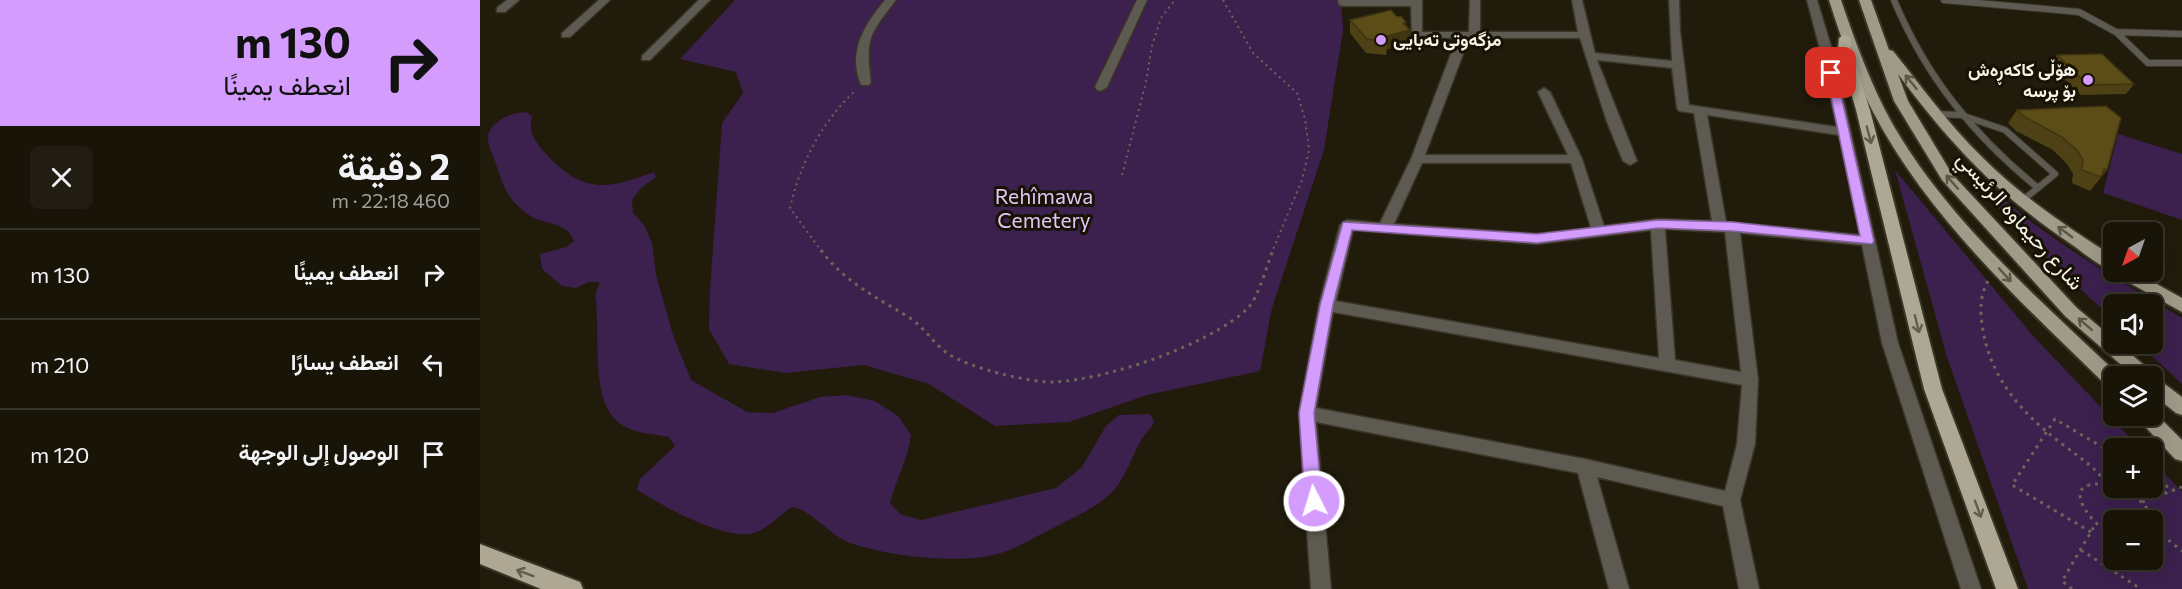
<!DOCTYPE html>
<html lang="ar">
<meta charset="utf-8">
<style>
body{margin:0;font-family:Commissioner,Vazirmatn,sans-serif;background:#211d12;color:#f1f3f6;direction:rtl;height:100vh;display:flex;flex-direction:column;font-size:22px;white-space:nowrap}
*{box-sizing:border-box;margin:0}
p{font-size:20px;color:#9f9e9c}
.icon{flex:none;width:33px;height:33px;fill:none;stroke:currentColor;stroke-width:2;stroke-linecap:round;stroke-linejoin:round}
.map{position:relative;flex:1;overflow:hidden;direction:ltr}
.panel{display:flex;flex-direction:column;background:#181408;width:480px}
.panel>*{flex:none}
.banner{background:#d49cfc;color:#111;overflow:hidden}
.needle{width:39px;rotate:220deg}
.buttons{position:absolute;left:1623px;top:222px;display:grid;gap:12px}
.buttons a{display:grid;place-items:center;width:60px;height:60px;border-radius:9px;background:#181408;box-shadow:0 6px 24px #0002,0 0 0 2px #363329;font-size:30px}
.pin{position:absolute;display:grid;place-items:center;width:51px;height:51px;color:#fff;margin:-26px;border-radius:12px;box-shadow:0 3px 9px #0006}
.me{position:absolute;width:66px;margin:-33px;rotate:355deg;stroke-linejoin:round;filter:drop-shadow(0 0 4px #0008)}
.turn{display:flex;align-items:center;gap:21px;height:126px;padding:0 30px;font-size:27px}
.turn .icon{width:78px;height:78px;stroke-width:2.5}
.turn b{display:block;font-size:42px;line-height:51px}
.round{display:grid;place-items:center;flex:none;width:63px;height:63px;border-radius:9px;background:#211d12}
.overview{display:flex;align-items:center;justify-content:space-between;height:102px;padding:0 30px}
h1{font-size:36px;font-weight:700;line-height:45px}
ul{padding:0;list-style:none}
li{display:flex;align-items:center;gap:18px;height:90px;padding:0 30px;border-top:2px solid #363329}
li div{flex:1}
li b{display:block;font-size:22px}
li em{font-style:normal}
main{display:flex;flex:1;min-height:0}
.map>svg:first-child{display:block}
.green{fill:#3c204e;fill-rule:evenodd}
.lines{fill:none;stroke-linecap:round;stroke-linejoin:round}
.service-casing{stroke:#3a3526;stroke-width:8}
.minor-casing{stroke:#3a3526;stroke-width:3}
.primary-casing{stroke:#3a3526;stroke-width:4}
.trunk-casing{stroke:#3a3526;stroke-width:4}
.path-far1{stroke:#6a6658;stroke-width:2;stroke-dasharray:2 4;stroke-linecap:butt}
.path{stroke:#6a6658;stroke-width:3;stroke-dasharray:3 5;stroke-linecap:butt}
.service{stroke:#5d5a52;stroke-width:6}
.minor{fill:#5d5a52;fill-rule:evenodd}
.primary{fill:#a09a89;fill-rule:evenodd}
.trunk{fill:#ada794;fill-rule:evenodd}
.wall{fill:#4e4115}
.shaded-wall{fill:#403511}
.building{fill:#5b4c18;stroke:#403511;stroke-width:1.5}
.oneway{stroke:#5c5646}
.oneway2{stroke:#625c4c}
.route{fill:#d49cfc;stroke:#8a65a4;stroke-width:1.5}
.poi-dot{fill:#d49cfc;stroke:#171203;stroke-width:2}
.labels{text-anchor:middle;stroke-width:6;stroke-linejoin:round;paint-order:stroke}
.far-poi-label{font-size:18px;font-weight:bold;fill:#f6f3e8;stroke:#171203;text-anchor:start}
.park-label{font-size:21px;fill:#e1c5f6;stroke:#171203}
.street-label{font-size:21px;fill:#f6f3e8;stroke:#171203}
</style>
<main>
<div class="map">
<svg width="1702" height="589" viewBox="0 0 1702 589">
<rect width="100%" height="100%" fill="#201b0b"/>
<path class="green" d="M 255,0 L 861,0 L 863,30 L 844,150 L 792,308 L 780,371 L 667,395 L 589,422 L 515,426 L 449,384 L 384,365 L 305,373 L 249,364 L 229,329 L 230,290 L 242,123 L 263,93 L 256,72 L 200,59 Z
M 46,112 L 52,116 C 48,133 55,141 65,153 C 103,194 126,190 174,172 L 176,177 L 161,188 L 152,200 L 153,213 L 164,225 L 172,243 L 176,275 L 193,335 L 211,380 L 267,412 L 293,413 L 340,397 L 366,395 L 395,401 L 418,416 L 431,435 C 428,460 416,479 410,503 L 420,514 L 441,520 L 576,488 L 602,467 L 626,426 L 639,415 L 670,414 L 674,421 C 672,428 668,430 664,436 C 652,453 648,475 633,491 C 619,506 597,516 579,525 C 558,535 536,550 513,555 C 475,564 410,556 373,544 C 349,536 332,510 312,507 C 301,514 287,529 274,533 C 243,541 184,506 157,490 L 160,479 L 195,446 L 189,437 C 175,434 157,434 144,426 C 107,406 122,332 115,295 L 120,282 L 108,282 L 96,288 L 82,286 L 62,269 L 60,254 L 86,247 L 94,241 C 87,222 67,225 52,217 C 47,214 41,209 37,205 C 23,192 20,173 13,156 C 9,145 4,136 13,126 C 22,116 33,113 46,112 Z
M 1638,134 L 1702,154 L 1702,220 L 1623,193 Z
M 1484,165 C 1503,181 1521,197 1540,213 C 1591,253 1647,285 1702,318 L 1702,384 L 1659,344 L 1672,344 L 1672,304 L 1634,304 L 1633,319 C 1581,271 1526,223 1484,165 Z
M 1415,170 L 1554,337 L 1660,448 L 1634,448 L 1634,488 L 1672,488 L 1673,461 L 1702,492 L 1702,589 L 1548,589 L 1467,357 ZM 1672,520 L 1672,560 L 1634,560 L 1634,520 Z"/>
<g class="lines">
<defs>
<path id="service" d="M 1414,0 C 1446,77 1494,136 1558,188
M 1464,0 L 1599,12 L 1636,32 L 1668,63 L 1702,63
M 1636,32 L 1702,34
M 1456,114 L 1481,115 L 1525,130 L 1575,174 L 1543,200"/>
<path id="minor" d="M 27,0 L 39,0 L 25,12 L 17,12 L 17,8 Z
M 119,0 L 130,0 L 90,37 L 82,37 L 82,33 Z
M 219,0 L 230,0 L 170,60 L 162,60 L 162,56 Z
M 405,0 L 416,0 C 390,34 385,37 391,82 L 389,85 L 381,85 C 367,52 385,24 405,0 Z
M 657,0 L 667,0 L 627,87 L 621,91 L 617,90 L 615,87 Z
M 858,0 L 942,0 L 942,32 L 989,32 L 990,0 L 1000,0 L 1000,32 L 1098,32 L 1092,0 L 1102,0 L 1115,53 L 1192,61 L 1189,0 L 1199,0 L 1200,31 L 1209,105 L 1357,127 L 1341,53 L 1327,0 L 1337,0 L 1353,53 L 1418,343 L 1501,589 L 1481,589 L 1402,343 L 1382,245 L 1260,233 L 1278,380 L 1275,444 L 1260,500 L 1279,589 L 1259,589 L 1243,506 L 1117,477 L 1149,589 L 1129,589 L 1098,473 L 836,422 L 851,589 L 831,589 L 819,413 L 839,305 L 860,225 L 867,220 L 900,223 L 931,159 L 977,38 L 932,37 L 931,6 L 863,6 L 859,5 ZM 989,38 L 1100,38 L 1127,122 L 1143,161 L 1150,165 L 1157,161 L 1117,60 L 1192,68 L 1197,108 L 1199,111 L 1214,113 L 1232,221 L 1178,219 L 1124,226 L 1102,159 L 1070,92 L 1064,88 L 1058,92 L 1088,155 L 945,155 ZM 1227,115 L 1359,135 L 1380,235 L 1246,222 ZM 942,163 L 1091,163 L 1111,228 L 1057,234 L 914,224 ZM 1185,229 L 1245,232 L 1261,372 L 1195,360 ZM 873,230 L 1057,244 L 1171,230 L 1179,358 L 856,301 ZM 853,312 L 1262,385 L 1257,444 L 1245,491 L 1105,459 L 836,408 Z"/>
<path id="primary" d="M 1349,0 L 1361,0 C 1374,38 1387,74 1405,110 C 1459,213 1557,297 1640,376 L 1634,376 L 1634,389 L 1628,387 C 1542,303 1448,218 1392,110 C 1374,75 1361,38 1349,0 Z
M 1379,0 L 1391,0 L 1409,50 L 1413,51 C 1442,87 1469,125 1502,157 C 1541,196 1587,227 1634,257 L 1634,271 C 1618,266 1604,253 1591,244 C 1518,195 1470,144 1418,74 L 1428,101 L 1472,174 L 1597,308 L 1634,339 L 1634,344 L 1639,344 L 1671,371 L 1674,376 L 1702,397 L 1702,415 L 1696,413 L 1672,394 L 1672,376 L 1654,376 L 1585,316 L 1462,180 L 1414,101 Z
M 1635,272 L 1655,272 L 1702,298 L 1702,312 L 1637,276 Z
M 1672,410 L 1702,440 L 1702,461 L 1695,459 L 1660,421 L 1658,416 L 1672,416 Z"/>
<path id="trunk" d="M 1365,34 L 1371,38 L 1370,48 L 1390,110 L 1462,389 L 1538,589 L 1516,589 L 1444,389 L 1376,110 L 1358,48 L 1359,38 Z
M 0,544 L 100,582 L 103,589 L 61,589 L 0,564 Z"/>
</defs>
<use href="#service" class="service-casing"/>
<use href="#minor" class="minor-casing"/>
<use href="#primary" class="primary-casing"/>
<use href="#trunk" class="trunk-casing"/>
<path class="path-far1" d="M 743,0 L 773,53 L 817,93 L 825,119 L 829,150 L 822,180 L 792,252
M 642,175 L 666,82 L 672,46 L 681,18 L 695,0
M 342,252 L 310,208 C 320,164 342,121 376,90"/>
<path class="path" d="M 341,250 C 364,282 398,298 430,318 C 445,328 455,346 470,355 C 491,368 550,383 575,382 C 628,379 730,345 768,308 C 778,298 787,265 793,250
M 1508,281 C 1499,297 1500,313 1503,330 C 1511,380 1544,415 1582,444 C 1599,457 1615,467 1627,484
M 1672,477 L 1693,490
M 1634,486 C 1575,474 1605,520 1634,537
M 1639,488 C 1658,496 1671,508 1677,528 L 1672,537
M 1662,502 L 1702,487
M 1676,530 L 1702,551
M 1611,532 L 1532,485 L 1575,419 L 1634,454
M 1601,550 L 1661,589
M 1592,589 L 1582,581 L 1615,525"/>
<use href="#service" class="service"/>
<use href="#minor" class="minor"/>
<use href="#primary" class="primary"/>
<use href="#trunk" class="trunk"/>
</g>
<path class="wall" d="M 917,17 L 926,22 L 926,26 L 929,44 L 907,49 L 906,55 L 886,53 L 870,33 L 870,20 Z
M 1577,55 L 1654,84 L 1646,94 L 1601,95 L 1571,66 Z
M 1626,106 L 1627,170 L 1610,191 L 1592,183 L 1593,174 L 1587,164 L 1573,150 L 1536,131 L 1528,123 L 1537,110 Z"/>
<path class="shaded-wall" d="M 926,22 L 926,31 L 930,30 L 929,44 L 907,49 L 907,42 L 903,37 L 923,23 Z"/>
<path class="building" d="M 911,10 L 917,17 L 921,16 L 926,22 L 923,23 L 930,30 L 903,37 L 907,42 L 887,39 L 870,20 Z
M 1622,54 L 1654,84 L 1608,85 L 1577,55 Z
M 1626,106 L 1641,118 L 1627,170 L 1624,169 L 1621,177 L 1602,170 L 1603,160 L 1597,150 L 1582,137 L 1545,117 L 1537,110 Z"/>
<defs><path id="oneway-shaft" d="M-6 0H5M1.5-3L5.5 0L1.5 3" fill="none" stroke-width="1.6" stroke-linecap="round" stroke-linejoin="round" transform="scale(1.5)"/></defs>
<g class="oneway">
<use href="#oneway-shaft" transform="translate(1431 82) rotate(-129)"/>
<use href="#oneway-shaft" transform="translate(1472 182) rotate(-131)"/>
<use href="#oneway-shaft" transform="translate(1585 232) rotate(-144)"/>
<use href="#oneway-shaft" transform="translate(1525 275) rotate(48)"/>
<use href="#oneway-shaft" transform="translate(1605 324) rotate(-139)"/>
</g>
<g class="oneway2">
<use href="#oneway-shaft" transform="translate(1389 135) rotate(75)"/>
<use href="#oneway-shaft" transform="translate(1437 324) rotate(76)"/>
<use href="#oneway-shaft" transform="translate(1498 509) rotate(70)"/>
<use href="#oneway-shaft" transform="translate(45 573) rotate(-159)"/>
</g>
<path class="route" d="M 1351,70 L 1356,73 L 1394,241 L 1392,244 L 1252,231 L 1178,228 L 1057,243 L 872,230 L 853,305 L 834,413 L 842,501 L 840,506 L 834,508 L 828,506 L 825,501 L 819,413 L 840,305 L 863,222 L 1057,234 L 1178,220 L 1252,222 L 1380,236 L 1346,73 Z"/>
<g class="poi-dot">
<circle cx="901" cy="40" r="6"/>
<circle cx="1608" cy="80" r="6"/>
</g>
<g class="labels">
<g class="far-poi-label">
<text x="913" y="46">مزگەوتی تەبایی</text>
<text x="1596" y="76" text-anchor="end">هۆڵی کاکەڕەش<tspan x="1596" dy="21">بۆ پرسە</tspan></text>
</g>
<g class="park-label">
<text x="564" y="204">Rehîmawa<tspan x="564" dy="24">Cemetery</tspan></text>
</g>
<g class="street-label">
<text transform="translate(1540 221) rotate(48)" y="7">شارع رحيماوه الرئيسي</text>
</g>
</g>
</svg>
<div class="buttons">
<a><svg class="needle" viewBox="-14 -14 28 28"><path d="M0-13l5 13h-10z" fill="#e53935"/><path d="M0 13l5-13h-10z" fill="#9f9e9c"/></svg></a>
<a><svg class="icon" aria-label="sound" viewBox="0 0 24 24"><path d="M4 9h4l5-4v14l-5-4H4zM17 9q2 3 0 6"/></svg></a>
<a><svg class="icon" aria-label="layers" viewBox="0 0 24 24"><path d="M12 4l9 5-9 5-9-5zM3 14l9 5 9-5"/></svg></a>
<a>+</a>
<a>−</a>
</div>
<div class="pin" style="left:1351px;top:73px;background:#d93025"><svg class="icon" aria-label="arrive" viewBox="0 0 24 24"><path d="M6 21V4h12l-3 4 3 4H6"/></svg></div>
<svg class="me" style="left:834px;top:501px" viewBox="-20 -20 40 40"><circle r="17" fill="#d49cfc" stroke="#fff" stroke-width="3"/><path d="M0-11L8 9 0 5-8 9z" fill="#fff"/></svg>
</div>
<section class="panel">
<div class="banner">
<div class="turn"><svg class="icon" aria-label="right" viewBox="0 0 24 24"><path d="M7 20v-9h11M14 6l5 5-5 5"/></svg><div><b>130 m</b>انعطف يمينًا</div></div>
</div>
<div class="overview"><div><h1>2 دقيقة</h1><p>460 m · 22:18</p></div><a class="round"><svg class="icon" aria-label="close" viewBox="0 0 24 24"><path d="M6 6l12 12M18 6L6 18"/></svg></a></div>
<ul>
<li><svg class="icon" aria-label="right" viewBox="0 0 24 24"><path d="M7 20v-9h11M14 6l5 5-5 5"/></svg><div><b>انعطف يمينًا</b></div><em>130 m</em></li>
<li><svg class="icon" aria-label="left" viewBox="0 0 24 24"><path d="M17 20v-9H6M10 6l-5 5 5 5"/></svg><div><b>انعطف يسارًا</b></div><em>210 m</em></li>
<li><svg class="icon" aria-label="arrive" viewBox="0 0 24 24"><path d="M6 21V4h12l-3 4 3 4H6"/></svg><div><b>الوصول إلى الوجهة</b></div><em>120 m</em></li>
</ul>
</section>
</main>
